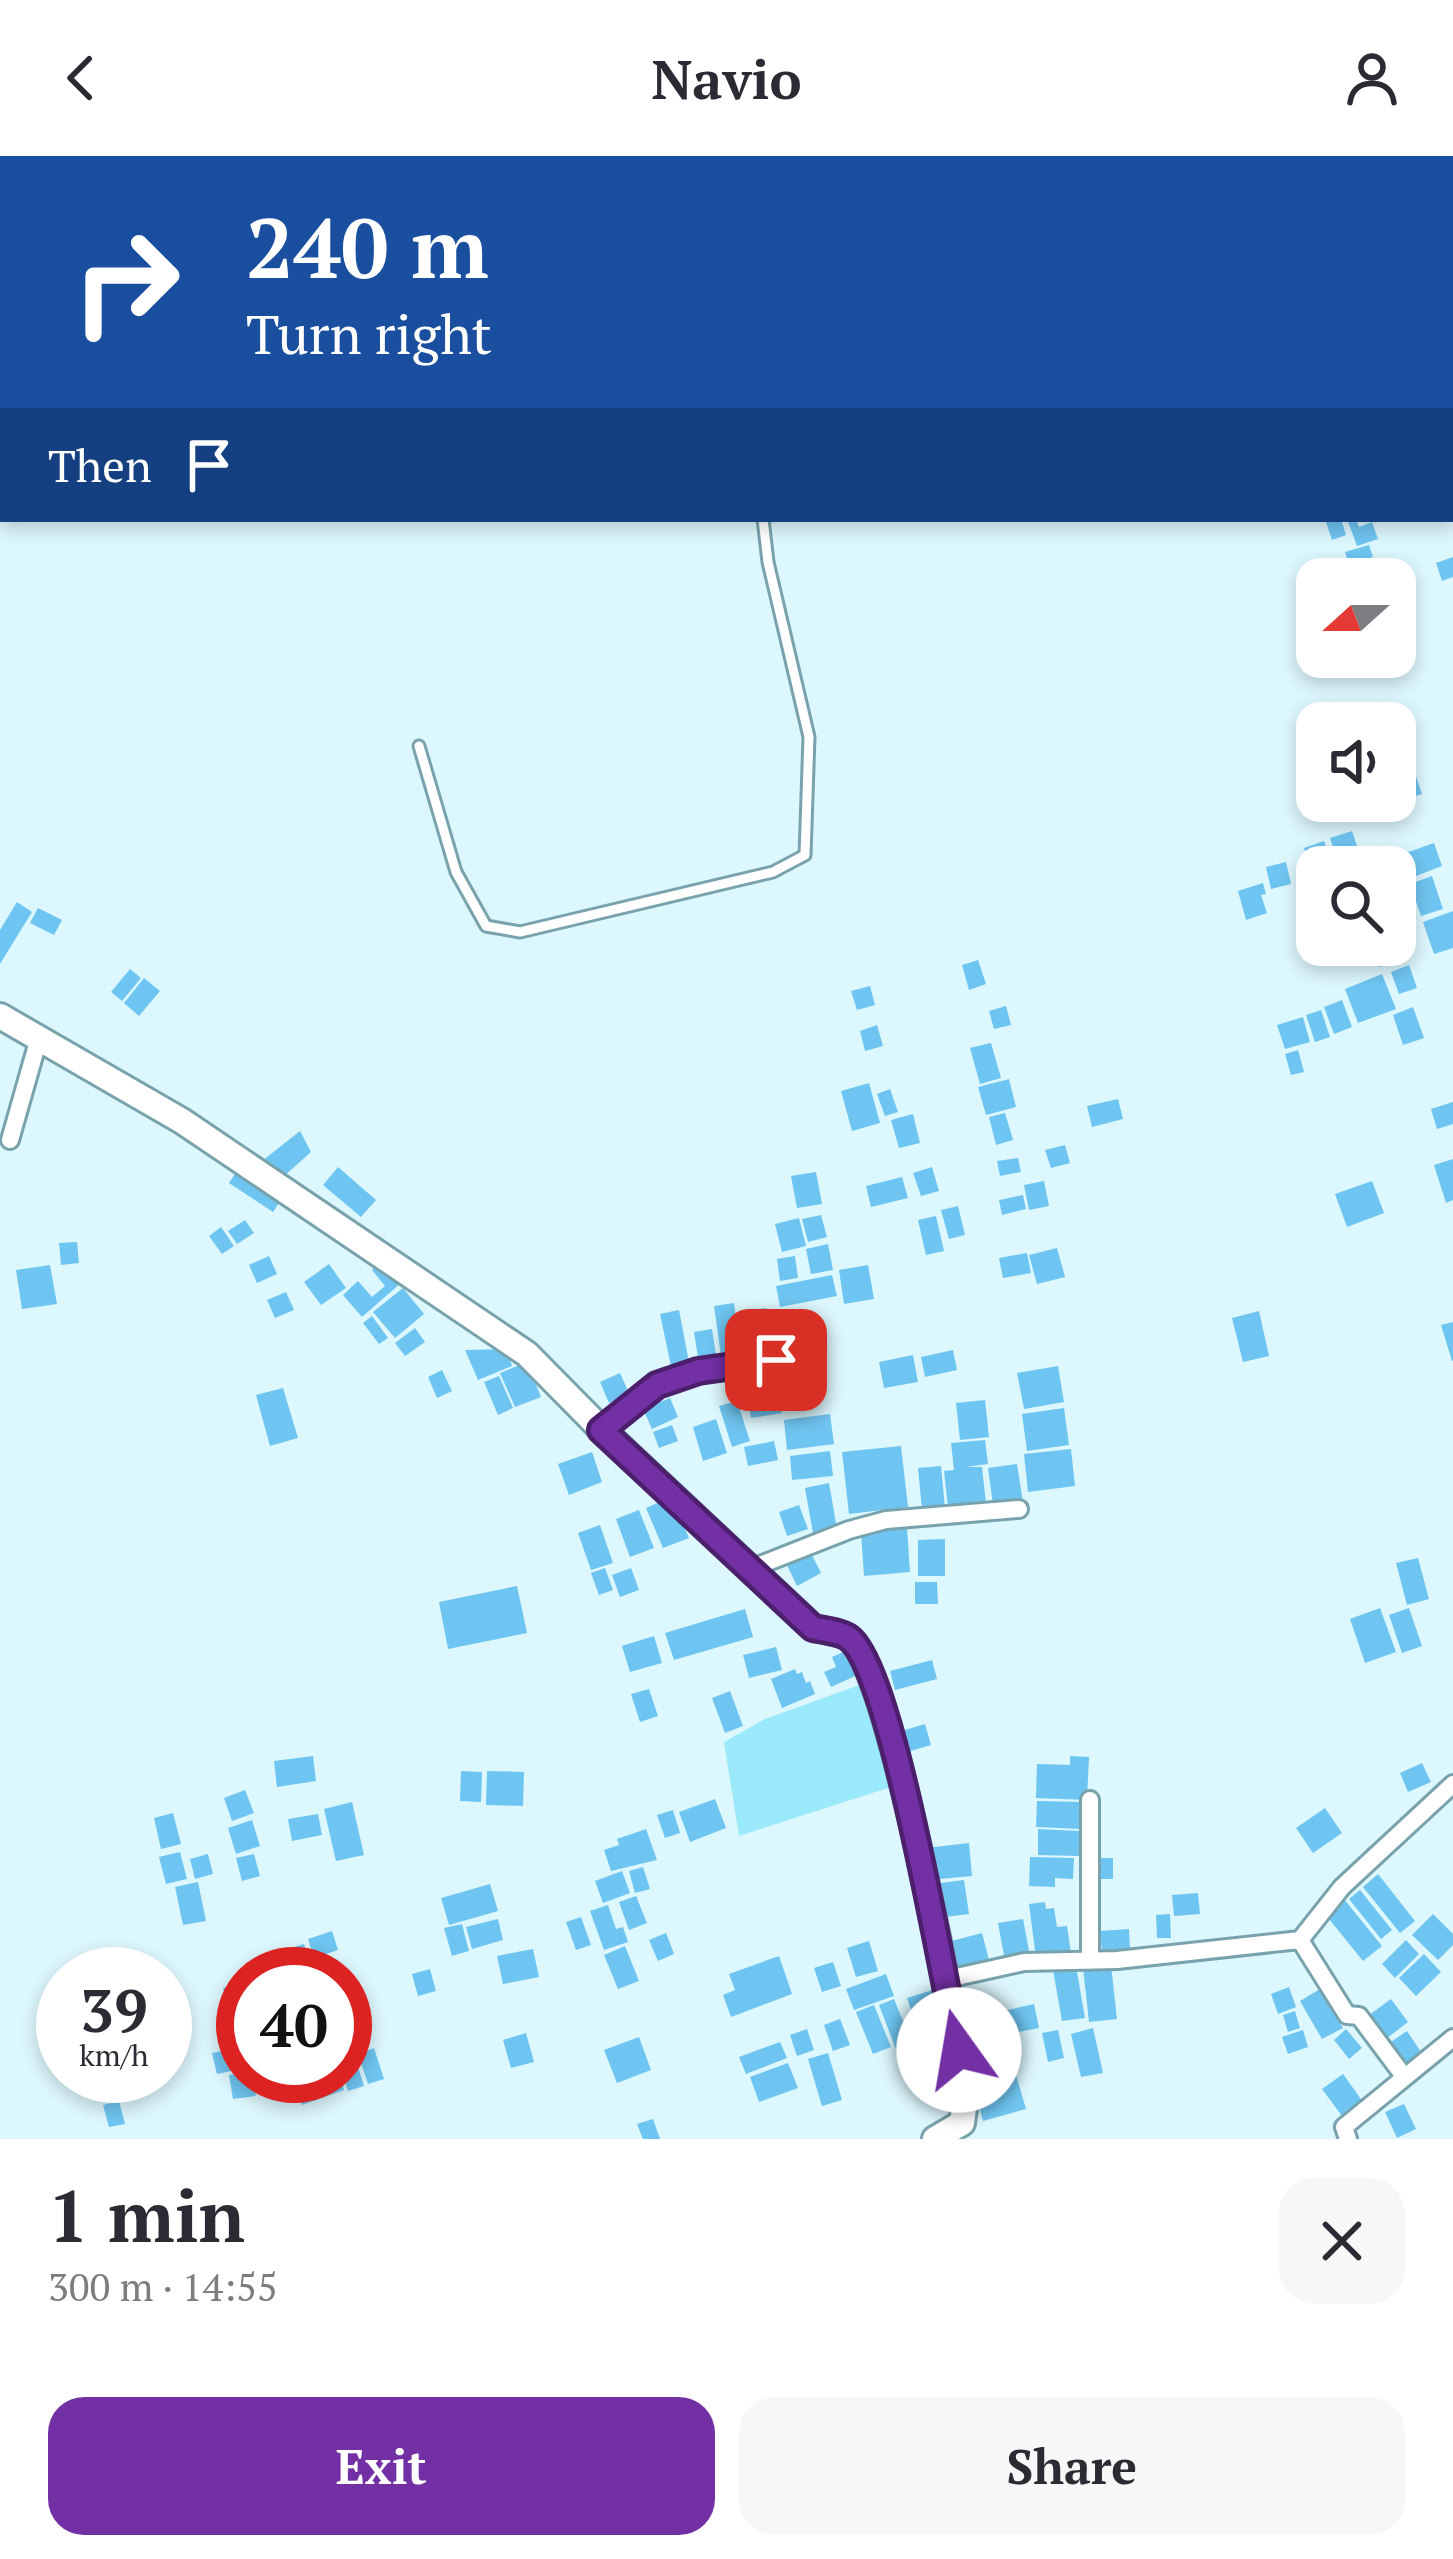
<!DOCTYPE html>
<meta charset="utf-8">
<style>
body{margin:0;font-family:"PT Serif",serif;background:#f7f7f7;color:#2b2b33;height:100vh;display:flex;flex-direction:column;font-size:45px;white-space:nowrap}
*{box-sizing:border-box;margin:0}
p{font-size:39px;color:#7c7c81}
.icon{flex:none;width:66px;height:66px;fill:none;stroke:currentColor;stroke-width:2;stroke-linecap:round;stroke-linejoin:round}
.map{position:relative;height:1983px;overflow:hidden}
.drawer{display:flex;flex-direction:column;background:#fff;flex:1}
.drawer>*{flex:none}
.top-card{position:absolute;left:0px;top:0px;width:1455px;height:366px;box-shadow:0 6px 18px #0003;background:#1a4fa0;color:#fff;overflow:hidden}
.needle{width:78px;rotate:249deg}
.buttons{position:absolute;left:1296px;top:402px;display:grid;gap:24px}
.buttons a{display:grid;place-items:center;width:120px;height:120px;border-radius:24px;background:#fff;box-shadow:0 6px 18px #0003;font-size:60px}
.speed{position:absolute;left:36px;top:1791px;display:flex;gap:24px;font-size:60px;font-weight:700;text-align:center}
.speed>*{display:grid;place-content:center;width:156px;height:156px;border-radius:50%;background:#fff;box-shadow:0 6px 18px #0003;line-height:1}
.speed small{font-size:30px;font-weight:400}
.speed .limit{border:18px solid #d22;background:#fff;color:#111}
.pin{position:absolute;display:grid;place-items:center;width:102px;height:102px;color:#fff;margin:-51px;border-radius:24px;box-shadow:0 6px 18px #0006}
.me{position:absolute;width:132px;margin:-66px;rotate:347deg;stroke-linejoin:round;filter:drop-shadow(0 0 9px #0008)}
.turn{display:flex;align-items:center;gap:42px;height:252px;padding:0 48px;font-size:54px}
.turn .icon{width:156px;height:156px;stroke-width:2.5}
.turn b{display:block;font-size:84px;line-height:102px}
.then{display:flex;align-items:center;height:114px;padding:0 48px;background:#0003;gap:24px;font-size:45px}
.round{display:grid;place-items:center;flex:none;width:126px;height:126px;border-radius:36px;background:#f7f7f7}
.overview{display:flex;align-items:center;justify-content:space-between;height:204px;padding:0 48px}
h1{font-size:72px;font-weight:700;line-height:90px}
.button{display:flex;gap:24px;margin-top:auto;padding:24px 48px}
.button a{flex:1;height:138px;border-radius:36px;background:#7330a4;color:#fff;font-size:48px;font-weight:700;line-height:138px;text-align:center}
.button a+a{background:#f7f7f7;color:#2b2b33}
header{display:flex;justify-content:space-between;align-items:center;height:156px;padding:0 48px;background:#fff;font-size:54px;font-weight:700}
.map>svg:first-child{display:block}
.green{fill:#9aeafc}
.building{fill:#6fc5f1}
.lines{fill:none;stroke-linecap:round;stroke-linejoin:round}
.lane-casing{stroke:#78a3ad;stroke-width:15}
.street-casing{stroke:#78a3ad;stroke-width:22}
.secondary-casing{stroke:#78a3ad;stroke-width:30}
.highway-casing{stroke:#40a4a6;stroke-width:36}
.lane{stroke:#fff;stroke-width:9}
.street{stroke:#fff;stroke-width:16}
.secondary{stroke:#fff;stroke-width:24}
.highway{stroke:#53e4e4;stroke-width:30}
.route-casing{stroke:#4b1f6b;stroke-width:30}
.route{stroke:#7330a4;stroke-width:21}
</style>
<header><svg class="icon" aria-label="back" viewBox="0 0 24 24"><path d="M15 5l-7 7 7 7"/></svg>Navio<svg class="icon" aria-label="person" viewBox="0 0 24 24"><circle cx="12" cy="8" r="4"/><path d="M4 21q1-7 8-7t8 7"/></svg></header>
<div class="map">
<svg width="1453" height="1983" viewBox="0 0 1453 1983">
<rect width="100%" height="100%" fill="#dcf7fd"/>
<path class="green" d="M 865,1527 L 894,1630 L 739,1680 L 724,1586 L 765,1563 Z"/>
<path class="building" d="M 1325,363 L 1341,363 L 1346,379 L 1332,384 Z
M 1347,363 L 1356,363 L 1359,371 L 1372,366 L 1378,383 L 1357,390 Z
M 1369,389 L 1373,401 L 1349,409 L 1345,396 Z
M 1453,401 L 1453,421 L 1442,425 L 1436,407 Z
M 1337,405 L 1342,420 L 1318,423 L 1314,413 Z
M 1407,593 L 1422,638 L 1402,644 L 1395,624 L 1395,597 Z
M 1352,675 L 1364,711 L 1339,711 L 1330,682 Z
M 1324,685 L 1333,711 L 1317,711 L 1316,727 L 1304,692 Z
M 1434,687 L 1442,710 L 1411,722 L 1403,698 Z
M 1286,706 L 1291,728 L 1271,733 L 1266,711 Z
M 1432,720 L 1443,753 L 1421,760 L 1410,728 Z
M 1263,727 L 1266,738 L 1261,739 L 1267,757 L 1246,764 L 1238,735 Z
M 17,746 L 32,756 L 0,808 L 0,774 Z
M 38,752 L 62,764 L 54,779 L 30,767 Z
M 1453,755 L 1453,792 L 1434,798 L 1423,766 Z
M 1371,789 L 1391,789 L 1397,804 L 1379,811 Z
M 978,804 L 986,828 L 969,834 L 962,809 Z
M 1409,809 L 1417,832 L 1399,838 L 1391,816 Z
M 130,813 L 141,822 L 122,845 L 111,836 Z
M 1382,818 L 1396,853 L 1358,867 L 1345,833 Z
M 144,822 L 160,835 L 139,860 L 124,847 Z
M 870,830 L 875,849 L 857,854 L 851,835 Z
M 1342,844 L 1352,871 L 1334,878 L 1324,851 Z
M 1006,850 L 1011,869 L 994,873 L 989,855 Z
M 1413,851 L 1424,882 L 1403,889 L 1393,859 Z
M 1321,854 L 1330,881 L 1315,886 L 1306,859 Z
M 1303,861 L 1310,886 L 1285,893 L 1277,869 Z
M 877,869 L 883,890 L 865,895 L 860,875 Z
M 991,887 L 1001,922 L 980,928 L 970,892 Z
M 1298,894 L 1304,916 L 1291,919 L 1285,898 Z
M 1009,923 L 1016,951 L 986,959 L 978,931 Z
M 869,927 L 880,967 L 852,975 L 841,935 Z
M 890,933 L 898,956 L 885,960 L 877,938 Z
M 1118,943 L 1123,963 L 1092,971 L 1087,950 Z
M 1453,946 L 1453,968 L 1437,973 L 1431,953 Z
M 1005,957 L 1013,984 L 996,989 L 989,961 Z
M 913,958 L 920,987 L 899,992 L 891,964 Z
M 300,975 L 311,996 L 282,1022 L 262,1005 Z
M 1065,989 L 1070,1007 L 1051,1012 L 1045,994 Z
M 1018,1002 L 1021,1016 L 1000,1020 L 997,1005 Z
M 1453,1003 L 1453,1044 L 1446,1047 L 1434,1009 Z
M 241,1009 L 285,1038 L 273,1056 L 229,1027 Z
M 338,1011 L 376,1044 L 361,1061 L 323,1029 Z
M 932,1011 L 939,1035 L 921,1040 L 913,1017 Z
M 816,1016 L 822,1048 L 797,1052 L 791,1020 Z
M 902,1021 L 908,1042 L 871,1051 L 866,1030 Z
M 1044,1025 L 1049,1050 L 1029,1054 L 1024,1029 Z
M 1372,1025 L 1384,1057 L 1347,1071 L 1335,1038 Z
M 1023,1039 L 1026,1053 L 1002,1059 L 999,1044 Z
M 958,1050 L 965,1079 L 949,1083 L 941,1054 Z
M 821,1059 L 827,1081 L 808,1086 L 802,1063 Z
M 936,1060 L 944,1095 L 926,1099 L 918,1064 Z
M 799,1062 L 806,1090 L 782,1096 L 775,1068 Z
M 245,1064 L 254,1077 L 237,1088 L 228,1075 Z
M 221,1071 L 234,1090 L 222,1098 L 209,1080 Z
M 77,1086 L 79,1107 L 61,1109 L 59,1087 Z
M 828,1088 L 833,1114 L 811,1118 L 806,1093 Z
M 1057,1092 L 1065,1121 L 1037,1128 L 1029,1099 Z
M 1027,1097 L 1031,1117 L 1003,1122 L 999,1102 Z
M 269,1100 L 277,1118 L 257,1127 L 249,1109 Z
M 795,1100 L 798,1122 L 780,1125 L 777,1103 Z
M 383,1104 L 402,1126 L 362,1161 L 343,1139 L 358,1125 L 372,1141 L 385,1130 L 372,1114 Z
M 329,1108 L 346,1132 L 321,1149 L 304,1126 Z
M 50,1109 L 57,1148 L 22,1153 L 16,1114 Z
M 868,1109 L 874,1143 L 844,1148 L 839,1114 Z
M 832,1119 L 837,1140 L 780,1151 L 776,1130 Z
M 403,1132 L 424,1158 L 395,1182 L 373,1156 Z
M 286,1136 L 294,1154 L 275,1162 L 267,1144 Z
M 734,1147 L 742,1205 L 722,1207 L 714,1150 Z
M 766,1152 L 772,1197 L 748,1200 L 742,1155 Z
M 679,1154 L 689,1206 L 671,1210 L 660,1158 Z
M 1259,1155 L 1269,1200 L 1243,1206 L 1232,1162 Z
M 372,1160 L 388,1182 L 379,1188 L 363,1167 Z
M 1453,1166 L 1453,1205 L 1452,1205 L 1441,1169 Z
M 415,1172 L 425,1186 L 405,1200 L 395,1187 Z
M 712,1173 L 717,1205 L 699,1208 L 694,1176 Z
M 507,1193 L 512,1210 L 478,1224 L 465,1194 Z
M 953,1194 L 957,1214 L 925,1221 L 921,1201 Z
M 913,1199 L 918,1226 L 884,1232 L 879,1206 Z
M 527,1206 L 541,1241 L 515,1251 L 500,1217 Z
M 1058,1210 L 1064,1246 L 1024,1253 L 1017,1217 Z
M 442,1214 L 452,1235 L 437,1242 L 428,1221 Z
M 620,1217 L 629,1237 L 609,1247 L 600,1226 Z
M 499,1220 L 513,1252 L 498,1259 L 484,1226 Z
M 776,1220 L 782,1257 L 751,1262 L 745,1224 Z
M 283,1232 L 298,1282 L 270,1290 L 256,1239 Z
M 670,1242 L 678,1261 L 652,1273 L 643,1253 Z
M 985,1244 L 989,1281 L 960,1284 L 956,1247 Z
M 737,1245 L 750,1285 L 732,1291 L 719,1250 Z
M 1064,1252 L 1069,1289 L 1027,1295 L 1022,1258 Z
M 830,1258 L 834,1288 L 787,1294 L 784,1264 Z
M 716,1263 L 727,1297 L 703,1305 L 693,1271 Z
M 672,1269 L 678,1285 L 659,1292 L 653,1276 Z
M 985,1284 L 988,1308 L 966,1311 L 982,1311 L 986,1348 L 948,1352 L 944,1315 L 954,1314 L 951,1287 Z
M 774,1285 L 778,1304 L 748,1310 L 744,1291 Z
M 901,1290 L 908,1351 L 849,1358 L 842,1296 Z
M 1071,1293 L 1075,1330 L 1028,1336 L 1024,1298 Z
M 830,1295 L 833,1320 L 792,1324 L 790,1300 Z
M 592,1296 L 602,1326 L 569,1339 L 558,1308 Z
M 1017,1308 L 1023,1346 L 993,1349 L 988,1312 Z
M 941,1310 L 945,1352 L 922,1354 L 918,1312 Z
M 829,1327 L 837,1373 L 813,1377 L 805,1332 Z
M 671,1341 L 689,1382 L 663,1392 L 646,1352 Z
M 799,1349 L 808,1373 L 787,1380 L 779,1356 Z
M 639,1354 L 654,1392 L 630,1401 L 616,1363 Z
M 600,1369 L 613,1407 L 591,1414 L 578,1377 Z
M 907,1372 L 910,1416 L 864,1420 L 861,1375 Z
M 945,1383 L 945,1420 L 918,1420 L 918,1384 Z
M 810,1395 L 821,1417 L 797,1430 L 786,1407 Z
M 1418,1402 L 1429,1443 L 1407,1449 L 1396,1407 Z
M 605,1412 L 613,1434 L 599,1439 L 591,1417 Z
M 631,1412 L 639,1434 L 620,1441 L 612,1419 Z
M 915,1426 L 937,1426 L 938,1448 L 915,1448 Z
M 517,1430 L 527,1477 L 448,1493 L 439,1446 Z
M 1380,1452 L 1396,1496 L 1365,1507 L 1350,1463 Z
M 1409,1452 L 1422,1490 L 1402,1497 L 1389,1459 Z
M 745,1453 L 753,1481 L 674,1504 L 665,1477 Z
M 654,1480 L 662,1507 L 630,1516 L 622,1490 Z
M 776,1491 L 782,1514 L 749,1522 L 743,1499 Z
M 853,1492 L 864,1516 L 831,1531 L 824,1516 L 836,1511 L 832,1501 Z
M 932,1504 L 937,1523 L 895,1534 L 890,1515 Z
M 795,1513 L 797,1518 L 802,1516 L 806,1527 L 810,1525 L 815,1538 L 782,1552 L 771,1523 Z
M 649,1533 L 658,1560 L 640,1566 L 631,1538 Z
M 730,1535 L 743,1570 L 725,1577 L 712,1542 Z
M 925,1568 L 931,1589 L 904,1597 L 898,1576 Z
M 313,1600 L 316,1625 L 277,1631 L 274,1605 Z
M 1070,1600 L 1089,1601 L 1087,1644 L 1036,1642 L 1037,1608 L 1070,1609 Z
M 1422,1607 L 1431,1626 L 1408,1636 L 1400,1617 Z
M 461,1615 L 482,1616 L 481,1646 L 460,1645 Z
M 487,1615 L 524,1616 L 523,1650 L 486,1649 Z
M 245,1634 L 254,1657 L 232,1665 L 224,1642 Z
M 715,1643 L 726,1672 L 690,1686 L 679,1656 Z
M 1037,1645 L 1082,1646 L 1081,1673 L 1036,1671 Z
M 352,1646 L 364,1699 L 336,1705 L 324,1653 Z
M 1325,1652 L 1342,1677 L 1313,1697 L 1296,1672 Z
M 673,1654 L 680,1677 L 665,1682 L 657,1659 Z
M 173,1657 L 181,1688 L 161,1693 L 154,1662 Z
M 318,1658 L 322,1679 L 292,1685 L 288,1663 Z
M 252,1664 L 260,1690 L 236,1698 L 228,1672 Z
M 646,1673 L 657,1704 L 611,1715 L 604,1694 L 619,1689 L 617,1683 Z
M 1038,1673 L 1080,1675 L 1079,1700 L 1038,1699 Z
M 969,1687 L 972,1720 L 929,1724 L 926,1692 Z
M 180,1696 L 187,1723 L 166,1728 L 159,1701 Z
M 208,1698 L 213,1718 L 195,1723 L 190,1703 Z
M 254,1698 L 260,1720 L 242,1725 L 236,1702 Z
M 1030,1701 L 1074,1702 L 1073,1723 L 1055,1722 L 1055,1731 L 1029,1730 Z
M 1093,1702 L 1113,1702 L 1113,1723 L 1093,1723 Z
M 643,1711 L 650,1733 L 635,1737 L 629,1715 Z
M 622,1715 L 630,1737 L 603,1747 L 595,1725 Z
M 1378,1718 L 1415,1765 L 1400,1777 L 1363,1731 Z
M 964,1724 L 969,1758 L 937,1762 L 932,1728 Z
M 198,1726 L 206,1765 L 183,1769 L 175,1731 Z
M 490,1728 L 498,1755 L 449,1769 L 441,1742 Z
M 1360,1734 L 1392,1774 L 1381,1783 L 1349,1743 Z
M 1198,1737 L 1200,1758 L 1174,1760 L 1172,1739 Z
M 636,1740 L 647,1767 L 629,1774 L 619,1746 Z
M 1344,1743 L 1382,1790 L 1363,1805 L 1325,1758 Z
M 1045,1746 L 1046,1753 L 1054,1752 L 1057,1771 L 1067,1770 L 1071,1797 L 1036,1802 L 1029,1748 Z
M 608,1749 L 616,1773 L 623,1771 L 628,1786 L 604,1794 L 590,1755 Z
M 1170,1758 L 1171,1782 L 1157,1782 L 1156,1759 Z
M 1433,1758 L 1453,1778 L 1453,1789 L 1438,1804 L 1412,1779 Z
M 581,1761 L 591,1789 L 576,1794 L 566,1766 Z
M 498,1763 L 503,1784 L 472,1793 L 466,1771 Z
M 1023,1763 L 1030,1800 L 1005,1805 L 998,1767 Z
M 462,1768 L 469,1795 L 452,1800 L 444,1772 Z
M 1129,1773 L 1130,1793 L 1102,1795 L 1100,1775 Z
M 332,1775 L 338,1794 L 314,1802 L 308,1783 Z
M 666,1777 L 674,1798 L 658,1805 L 649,1784 Z
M 982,1777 L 989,1804 L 956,1813 L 948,1786 Z
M 1406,1784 L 1419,1798 L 1395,1822 L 1382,1808 Z
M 869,1785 L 878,1815 L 856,1821 L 847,1792 Z
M 304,1788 L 309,1804 L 290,1811 L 284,1794 Z
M 625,1790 L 639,1825 L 618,1833 L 604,1799 Z
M 533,1793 L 539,1821 L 503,1828 L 497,1800 Z
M 1424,1798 L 1441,1816 L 1416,1840 L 1399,1822 Z
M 779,1800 L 792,1838 L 731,1861 L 723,1839 L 735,1834 L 729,1818 Z
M 321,1802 L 326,1817 L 299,1818 L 296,1810 Z
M 833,1806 L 841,1830 L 822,1836 L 814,1812 Z
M 1111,1809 L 1117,1863 L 1089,1866 L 1083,1812 Z
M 1076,1810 L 1085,1862 L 1062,1865 L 1053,1814 Z
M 430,1813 L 436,1835 L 418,1840 L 412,1818 Z
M 886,1818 L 894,1840 L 854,1854 L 846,1833 Z
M 243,1827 L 243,1864 L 233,1867 L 223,1832 Z
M 1289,1831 L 1296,1851 L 1278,1858 L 1271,1838 Z
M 936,1833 L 945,1859 L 916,1868 L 907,1842 Z
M 1320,1833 L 1343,1872 L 1322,1883 L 1300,1845 Z
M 894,1843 L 924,1916 L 907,1922 L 879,1849 Z
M 1391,1843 L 1408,1866 L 1382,1886 L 1365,1862 Z
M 1034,1848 L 1039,1872 L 1004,1879 L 999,1856 Z
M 874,1849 L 891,1891 L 873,1898 L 856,1856 Z
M 1295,1855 L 1300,1872 L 1288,1876 L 1283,1859 Z
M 996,1858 L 1001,1877 L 965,1887 L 960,1868 Z
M 840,1863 L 850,1889 L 833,1895 L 824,1869 Z
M 945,1863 L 954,1888 L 928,1897 L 919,1872 Z
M 1093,1872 L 1103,1917 L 1081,1921 L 1071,1878 Z
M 807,1873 L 814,1894 L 797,1900 L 790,1879 Z
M 1346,1873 L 1362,1892 L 1349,1903 L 1334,1884 Z
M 1058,1874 L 1064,1902 L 1048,1906 L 1042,1877 Z
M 1303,1874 L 1308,1891 L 1288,1898 L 1282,1881 Z
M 1407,1875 L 1423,1899 L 1402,1913 L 1386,1889 Z
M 526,1877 L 534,1906 L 511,1912 L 503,1884 Z
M 639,1881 L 651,1914 L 617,1927 L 604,1894 Z
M 780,1886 L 787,1902 L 746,1918 L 739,1901 Z
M 374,1892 L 384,1923 L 368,1928 L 358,1898 Z
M 232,1893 L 236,1914 L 217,1918 L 212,1897 Z
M 828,1897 L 842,1944 L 822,1950 L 808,1903 Z
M 354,1898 L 364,1930 L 348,1935 L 343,1920 L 345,1901 Z
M 788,1907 L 798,1932 L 759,1946 L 750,1921 Z
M 243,1917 L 253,1920 L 256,1940 L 233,1943 L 229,1919 Z
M 1343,1918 L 1363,1946 L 1342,1960 L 1322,1933 Z
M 1016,1919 L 1026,1953 L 983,1965 L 974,1931 Z
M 292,1920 L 340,1920 L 344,1934 L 302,1949 Z
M 119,1945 L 125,1968 L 109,1971 L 103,1949 Z
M 1404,1948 L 1416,1973 L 1397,1982 L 1385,1956 Z
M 653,1963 L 660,1983 L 643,1983 L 637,1968 Z"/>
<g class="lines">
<defs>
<path id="lane" d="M 419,590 L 456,716 L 486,770 L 520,776 L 773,716 L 805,699 L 809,581 L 768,406 L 763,363"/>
<path id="street" d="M 1452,201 L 1453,201
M 10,984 L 39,882
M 601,1273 L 657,1229 L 697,1215 L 775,1204
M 750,1413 L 849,1374 L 886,1364 L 1019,1353
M 1300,1784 L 1342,1731 L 1453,1628
M 1090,1805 L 1090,1644
M 943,1824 L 1024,1806 L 1117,1804 L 1300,1784 L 1347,1859 L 1359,1860 L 1403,1919
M 1348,1983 L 1344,1971 L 1453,1882"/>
<path id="secondary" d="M 898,3 L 915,0
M 1339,3 L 1392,0
M 0,87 L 3,86
M 0,860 L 182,965 L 527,1198 L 601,1273 L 813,1472 C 823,1474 841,1476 849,1482 C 891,1513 951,1858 967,1930 L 962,1967 L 935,1983"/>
<path id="highway" d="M 81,3 L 123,0
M 790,3 L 827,0
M 0,9 L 3,9
M 0,57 L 3,57"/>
</defs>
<use href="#lane" class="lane-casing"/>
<use href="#street" class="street-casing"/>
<use href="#secondary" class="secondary-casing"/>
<use href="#highway" class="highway-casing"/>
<use href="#lane" class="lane"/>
<use href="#street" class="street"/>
<use href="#secondary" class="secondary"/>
<use href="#highway" class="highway"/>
</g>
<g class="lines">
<defs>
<path id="route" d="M 776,1204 L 698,1215 L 657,1229 L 601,1274 L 813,1472 C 824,1474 841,1476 849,1482 C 892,1514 943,1826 959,1894"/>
</defs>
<use href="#route" class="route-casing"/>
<use href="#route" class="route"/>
</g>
</svg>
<div class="buttons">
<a><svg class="needle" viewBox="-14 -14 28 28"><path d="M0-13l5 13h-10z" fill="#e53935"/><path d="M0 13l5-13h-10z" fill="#7c7c81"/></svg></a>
<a><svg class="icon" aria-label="sound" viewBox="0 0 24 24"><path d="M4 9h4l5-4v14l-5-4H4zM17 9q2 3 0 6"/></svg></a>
<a><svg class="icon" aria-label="search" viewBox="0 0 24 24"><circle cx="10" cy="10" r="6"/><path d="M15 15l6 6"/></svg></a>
</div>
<div class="speed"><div>39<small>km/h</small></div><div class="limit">40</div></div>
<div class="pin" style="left:776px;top:1204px;background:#d93025"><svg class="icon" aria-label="arrive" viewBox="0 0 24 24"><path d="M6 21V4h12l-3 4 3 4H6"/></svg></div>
<svg class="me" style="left:959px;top:1894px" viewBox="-20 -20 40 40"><circle r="19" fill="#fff"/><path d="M0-13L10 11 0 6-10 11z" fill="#7330a4"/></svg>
<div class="top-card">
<div class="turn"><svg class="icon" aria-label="right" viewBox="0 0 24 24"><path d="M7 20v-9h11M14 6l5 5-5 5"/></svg><div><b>240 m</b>Turn right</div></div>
<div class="then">Then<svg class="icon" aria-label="arrive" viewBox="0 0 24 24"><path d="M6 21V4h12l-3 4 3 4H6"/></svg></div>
</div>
</div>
<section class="drawer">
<div class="overview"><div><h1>1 min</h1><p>300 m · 14:55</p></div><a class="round"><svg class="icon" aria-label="close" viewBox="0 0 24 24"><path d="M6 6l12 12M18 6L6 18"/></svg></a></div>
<div class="button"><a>Exit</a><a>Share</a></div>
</section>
